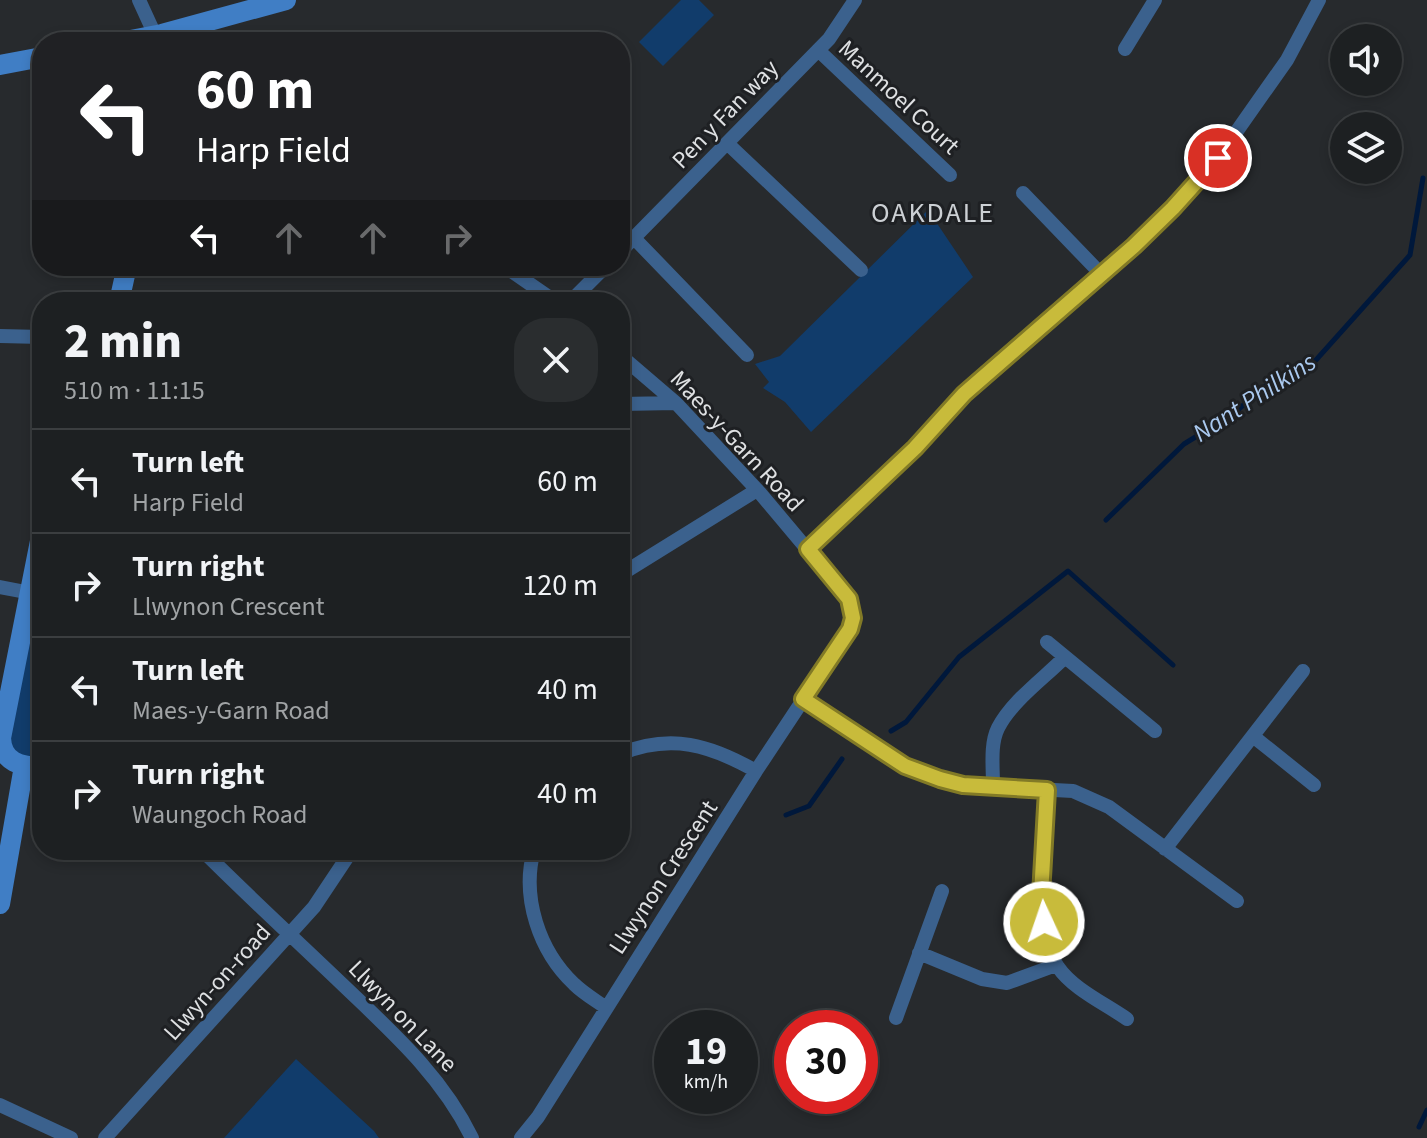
<!DOCTYPE html>
<meta charset="utf-8">
<style>
body{margin:0;font-family:"Source Sans 3",sans-serif;background:#2a2d2f;color:#f1f3f6;height:100vh;display:flex;flex-direction:column;font-size:30px;white-space:nowrap}
*{box-sizing:border-box;margin:0}
p{font-size:26px;color:#a0a3a5}
.icon{flex:none;width:44px;height:44px;fill:none;stroke:currentColor;stroke-width:2;stroke-linecap:round;stroke-linejoin:round}
.map{position:relative;flex:1;overflow:hidden}
.panel{position:absolute;left:32px;top:292px;width:598px;height:568px;display:flex;flex-direction:column;background:#1d2022;border-radius:32px;box-shadow:0 4px 12px #0003,0 0 0 2px #3b3e40}
.panel>*{flex:none}
.top-card{position:absolute;left:32px;top:32px;width:598px;height:244px;border-radius:32px;box-shadow:0 4px 12px #0003,0 0 0 2px #3b3e40;background:#202124;color:#fff;overflow:hidden}
.buttons{position:absolute;left:1330px;top:24px;display:grid;gap:16px}
.buttons a{display:grid;place-items:center;width:72px;height:72px;border-radius:50%;background:#1d2022;box-shadow:0 4px 12px #0003,0 0 0 2px #3b3e40;font-size:40px}
.speed{position:absolute;left:654px;top:1010px;display:flex;gap:16px;font-size:40px;font-weight:700;text-align:center}
.speed>*{display:grid;place-content:center;width:104px;height:104px;border-radius:50%;background:#1d2022;box-shadow:0 4px 12px #0003,0 0 0 2px #3b3e40;line-height:1}
.speed small{font-size:20px;font-weight:400}
.speed .limit{border:12px solid #d22;background:#fff;color:#111}
.pin{position:absolute;display:grid;place-items:center;width:68px;height:68px;color:#fff;margin:-34px;border:4px solid #fff;border-radius:50%;box-shadow:0 2px 8px #0007}
.me{position:absolute;width:88px;margin:-44px;rotate:357deg;stroke-linejoin:round;filter:drop-shadow(0 0 6px #0008)}
.turn{display:flex;align-items:center;gap:28px;height:168px;padding:0 32px;font-size:36px}
.turn .icon{width:104px;height:104px;stroke-width:2.5}
.turn b{display:block;font-size:56px;line-height:68px}
.lanes{display:flex;align-items:center;height:76px;padding:0 32px;background:#0003;justify-content:center;gap:40px;direction:ltr}
.lanes .off{opacity:.35}
.round{display:grid;place-items:center;flex:none;width:84px;height:84px;border-radius:32px;background:#2a2d2f}
.headline{display:flex;align-items:center;justify-content:space-between;height:136px;padding:0 32px}
h1{font-size:48px;font-weight:800;line-height:60px}
ul{padding:0;list-style:none}
li{display:flex;align-items:center;gap:24px;height:104px;padding:0 32px;border-top:2px solid #3b3e40}
li div{flex:1}
li b{display:block;font-size:30px}
li em{font-style:normal}
.map>svg:first-child{display:block}
.green{fill:#113c6b}
.lines{fill:none;stroke-linecap:round;stroke-linejoin:round}
.stream{stroke:#00183b;stroke-width:5}
.street{stroke:#3b618d;stroke-width:14}
.secondary{stroke:#407ec5;stroke-width:20}
.route-casing{stroke:#827a26;stroke-width:20}
.route{stroke:#c8bb3b;stroke-width:14}
.labels{text-anchor:middle;stroke-width:6;stroke-linejoin:round;paint-order:stroke}
.street-label{font-size:24px;fill:#dfe1e3;stroke:#1e2023}
.water-label{font-size:26px;font-style:italic;fill:#aac9ef;stroke:#1e2023}
.quarter-label{font-size:28px;letter-spacing:2px;fill:#ccd0d4;stroke:#1e2023}
</style>
<div class="map">
<svg width="1427" height="1138" viewBox="0 0 1427 1138">
<rect width="100%" height="100%" fill="#272a2d"/>
<path class="green" d="M 681,0 L 699,0 L 714,15 L 663,66 L 639,42 Z
M 928,210 L 973,277 L 811,432 L 785,402 L 763,388 L 769,382 L 755,364 L 780,356 Z
M 42,563 L 42,759 L 22,759 L 9,742 Z
M 296,1059 L 374,1131 L 379,1138 L 224,1138 Z"/>
<g class="lines">
<path class="stream" d="M 1106,520 L 1184,444 L 1233,414 L 1275,378 L 1316,360 L 1410,255 L 1423,178
M 891,731 L 906,722 L 959,657 L 1068,571 L 1173,665
M 786,815 L 809,806 L 842,759
M 1419,1127 L 1427,1110"/>
<path class="street" d="M 139,0 L 155,35
M 204,23 L 210,42
M 1125,49 L 1155,0
M 818,50 L 950,175
M 728,144 L 861,270
M 1023,193 L 1102,275
M 634,238 L 747,355
M 620,252 L 829,39 L 855,0
M 504,266 L 556,302
M 570,302 L 606,266
M 0,336 L 42,337
M 620,404 L 676,403
M 808,549 L 915,448 L 964,394 L 1011,352 L 1057,315 L 1173,208 L 1218,158 L 1258,101 L 1287,60 L 1319,0
M 620,575 L 757,490
M 0,587 L 31,593
M 1047,642 L 1155,731
M 803,699 L 905,766 L 940,779 L 963,785 L 1073,791 L 1109,807 L 1237,901
M 1254,737 L 1314,785
M 620,754 C 671,733 710,745 756,771
M 993,785 C 993,767 990,744 998,728 C 1012,701 1043,679 1064,658
M 1047,790 C 1044,836 1030,928 1058,967 C 1073,989 1104,1003 1127,1019
M 1165,849 L 1303,671
M 202,850 C 248,896 296,940 343,985 C 392,1032 442,1076 472,1138
M 534,850 C 521,897 539,951 574,984 C 583,993 595,1000 605,1007
M 919,953 L 982,979 L 1007,983 L 1056,965
M 896,1018 L 942,891
M 0,1105 L 71,1138
M 105,1138 L 314,907 L 352,850
M 521,1138 L 538,1117 L 756,771 L 850,629 C 853,617 854,610 849,599 L 760,493 L 676,403 L 620,355"/>
<path class="secondary" d="M 120,42 L 162,34 L 286,0
M 0,65 L 42,57
M 119,302 L 127,266
M 42,531 L 1,738 C 2,763 21,766 42,768
M 0,904 L 24,766"/>
</g>
<g class="lines">
<defs>
<path id="route" d="M 1044,922 L 1041,895 L 1047,790 L 963,785 L 940,779 L 905,766 L 803,699 L 850,629 L 853,618 L 849,599 L 808,549 L 915,448 L 964,394 L 1134,246 L 1173,208 L 1218,158"/>
</defs>
<use href="#route" class="route-casing"/>
<use href="#route" class="route"/>
</g>
<g class="labels">
<g class="street-label">
<text transform="translate(899 97) rotate(43)" y="8">Manmoel Court</text>
<text transform="translate(725 114) rotate(-46)" y="8">Pen y Fan way</text>
<text transform="translate(737 441) rotate(47)" y="8">Maes-y-Garn Road</text>
<text transform="translate(663 877) rotate(-57)" y="8">Llwynon Crescent</text>
<text transform="translate(217 982) rotate(-48)" y="8">Llwyn-on-road</text>
<text transform="translate(403 1016) rotate(46)" y="8">Llwyn on Lane</text>
</g>
<g class="water-label">
<text transform="translate(1254 397) rotate(-33)" y="9">Nant Philkins</text>
</g>
<g class="quarter-label">
<text x="933" y="222">OAKDALE</text>
</g>
</g>
</svg>
<div class="buttons">
<a><svg class="icon" aria-label="sound" viewBox="0 0 24 24"><path d="M4 9h4l5-4v14l-5-4H4zM17 9q2 3 0 6"/></svg></a>
<a><svg class="icon" aria-label="layers" viewBox="0 0 24 24"><path d="M12 4l9 5-9 5-9-5zM3 14l9 5 9-5"/></svg></a>
</div>
<div class="speed"><div>19<small>km/h</small></div><div class="limit">30</div></div>
<div class="pin" style="left:1218px;top:158px;background:#d93025"><svg class="icon" aria-label="arrive" viewBox="0 0 24 24"><path d="M6 21V4h12l-3 4 3 4H6"/></svg></div>
<svg class="me" style="left:1044px;top:922px" viewBox="-20 -20 40 40"><circle r="17" fill="#c8bb3b" stroke="#fff" stroke-width="3"/><path d="M0-11L8 9 0 5-8 9z" fill="#fff"/></svg>
<div class="top-card">
<div class="turn"><svg class="icon" aria-label="left" viewBox="0 0 24 24"><path d="M17 20v-9H6M10 6l-5 5 5 5"/></svg><div><b>60 m</b>Harp Field</div></div>
<div class="lanes"><svg class="icon" aria-label="left" viewBox="0 0 24 24"><path d="M17 20v-9H6M10 6l-5 5 5 5"/></svg><svg class="icon off" aria-label="ahead" viewBox="0 0 24 24"><path d="M12 20V5M6 11l6-6 6 6"/></svg><svg class="icon off" aria-label="ahead" viewBox="0 0 24 24"><path d="M12 20V5M6 11l6-6 6 6"/></svg><svg class="icon off" aria-label="right" viewBox="0 0 24 24"><path d="M7 20v-9h11M14 6l5 5-5 5"/></svg></div>
</div>
<section class="panel">
<div class="headline"><div><h1>2 min</h1><p>510 m · 11:15</p></div><a class="round"><svg class="icon" aria-label="close" viewBox="0 0 24 24"><path d="M6 6l12 12M18 6L6 18"/></svg></a></div>
<ul>
<li><svg class="icon" aria-label="left" viewBox="0 0 24 24"><path d="M17 20v-9H6M10 6l-5 5 5 5"/></svg><div><b>Turn left</b><p>Harp Field</p></div><em>60 m</em></li>
<li><svg class="icon" aria-label="right" viewBox="0 0 24 24"><path d="M7 20v-9h11M14 6l5 5-5 5"/></svg><div><b>Turn right</b><p>Llwynon Crescent</p></div><em>120 m</em></li>
<li><svg class="icon" aria-label="left" viewBox="0 0 24 24"><path d="M17 20v-9H6M10 6l-5 5 5 5"/></svg><div><b>Turn left</b><p>Maes-y-Garn Road</p></div><em>40 m</em></li>
<li><svg class="icon" aria-label="right" viewBox="0 0 24 24"><path d="M7 20v-9h11M14 6l5 5-5 5"/></svg><div><b>Turn right</b><p>Waungoch Road</p></div><em>40 m</em></li>
</ul>
</section>
</div>
